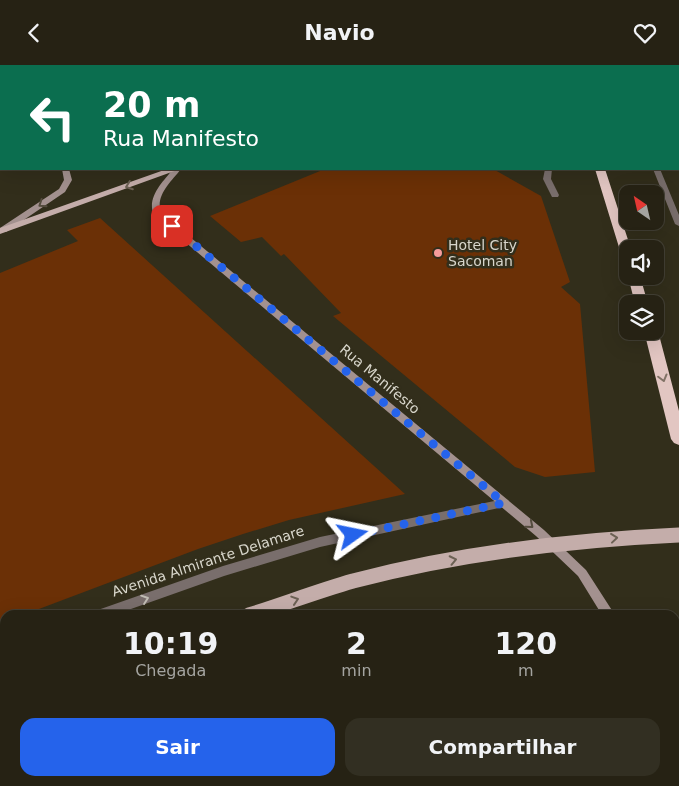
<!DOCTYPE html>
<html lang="pt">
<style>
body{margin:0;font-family:"DejaVu Sans",sans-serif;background:#322f22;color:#f1f3f6;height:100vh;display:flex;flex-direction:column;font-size:19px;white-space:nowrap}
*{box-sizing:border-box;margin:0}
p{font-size:16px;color:#a4a4a0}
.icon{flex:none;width:28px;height:28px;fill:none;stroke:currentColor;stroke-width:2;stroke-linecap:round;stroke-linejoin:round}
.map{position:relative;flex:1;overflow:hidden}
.drawer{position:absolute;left:0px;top:545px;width:680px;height:176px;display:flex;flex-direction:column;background:#262214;border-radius:15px 15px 0 0;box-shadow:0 5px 20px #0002,0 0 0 1px #423f34}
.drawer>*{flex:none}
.hud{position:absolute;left:0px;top:0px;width:680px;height:105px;box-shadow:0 5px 20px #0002,0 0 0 1px #423f34;background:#0b6e4f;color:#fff;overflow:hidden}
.needle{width:32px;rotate:326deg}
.tools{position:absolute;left:619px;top:120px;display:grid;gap:10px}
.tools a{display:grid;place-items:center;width:45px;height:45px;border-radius:10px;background:#262214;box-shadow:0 5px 20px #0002,0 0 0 1px #423f34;font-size:25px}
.pin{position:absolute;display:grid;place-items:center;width:42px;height:42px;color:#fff;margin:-21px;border-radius:10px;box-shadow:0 2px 8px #0006}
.me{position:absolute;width:55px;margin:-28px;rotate:78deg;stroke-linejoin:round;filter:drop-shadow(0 0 4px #0008)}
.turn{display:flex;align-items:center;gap:18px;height:105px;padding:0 20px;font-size:22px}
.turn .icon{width:65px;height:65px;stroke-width:2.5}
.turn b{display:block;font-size:35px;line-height:42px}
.eta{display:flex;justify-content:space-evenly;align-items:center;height:85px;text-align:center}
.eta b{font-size:30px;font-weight:800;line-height:35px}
.cta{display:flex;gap:10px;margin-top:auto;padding:10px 20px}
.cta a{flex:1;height:58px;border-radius:15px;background:#2563eb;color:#fff;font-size:20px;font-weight:800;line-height:58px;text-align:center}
.cta a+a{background:#322f22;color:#f1f3f6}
header{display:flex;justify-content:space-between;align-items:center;height:65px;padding:0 20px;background:#262214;font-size:22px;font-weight:800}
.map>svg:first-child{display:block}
.green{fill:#19523c}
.building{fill:#6b3006}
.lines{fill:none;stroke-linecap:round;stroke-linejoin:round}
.lane{fill:#796e6c;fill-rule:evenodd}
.street{fill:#796e6c;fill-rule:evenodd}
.secondary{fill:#a3918f;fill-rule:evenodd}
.primary{fill:#c4adaa;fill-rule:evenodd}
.highway{fill:#e2c6c2;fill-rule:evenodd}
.primary-bridge{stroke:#c4adaa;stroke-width:15}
.oneway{stroke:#6c6154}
.oneway2{stroke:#544c3e}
.oneway3{stroke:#817266}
.oneway4{stroke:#c0bcb3}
.route{stroke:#2563eb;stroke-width:9;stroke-dasharray:0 16.2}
.poi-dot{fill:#f59b9a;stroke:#322e1b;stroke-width:2}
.labels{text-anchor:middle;stroke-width:5;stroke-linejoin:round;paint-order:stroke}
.poi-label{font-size:14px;fill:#d8d6cb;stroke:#322e1b;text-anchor:start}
.street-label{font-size:14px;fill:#d8d6cb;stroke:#322e1b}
</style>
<header><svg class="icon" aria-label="back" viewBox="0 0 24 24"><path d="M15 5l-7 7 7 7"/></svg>Navio<svg class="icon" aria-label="heart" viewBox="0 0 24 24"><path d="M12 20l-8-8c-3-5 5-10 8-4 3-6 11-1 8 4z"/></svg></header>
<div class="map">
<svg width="679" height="721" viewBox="0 0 679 721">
<rect width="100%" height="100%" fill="#322e1b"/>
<path class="green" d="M 343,716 L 547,716 L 551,721 L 342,721 Z"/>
<path class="building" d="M 325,104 L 493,104 L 541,131 L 570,217 L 561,222 L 580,239 L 595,407 L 545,412 L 515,402 L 333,251 L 341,248 L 284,189 L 281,191 L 262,172 L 241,177 L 210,151 Z
M 100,153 L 405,429 L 289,455 L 243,469 L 198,484 L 23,550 L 5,550 L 5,558 L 0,561 L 0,208 L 78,176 L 67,165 Z"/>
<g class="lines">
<path class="lane" d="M 508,0 L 515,0 L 516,1 L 509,1 Z
M 607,0 L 613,0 L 613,1 L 607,1 Z
M 545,104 L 552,104 L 551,114 L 559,130 L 558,132 L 552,132 L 543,114 Z
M 653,104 L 660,104 L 679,150 L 679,161 L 675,159 Z"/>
<path class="street" d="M 504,434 L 508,435 L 509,438 L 508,441 L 320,482 L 224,511 L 114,550 L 93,550 L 95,546 L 223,501 L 320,472 Z
M 5,586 L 5,598 L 0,600 L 0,588 Z
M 256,716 L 270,716 L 270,721 L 256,721 Z"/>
<path class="secondary" d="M 0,26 L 1,26 L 1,31 L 0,31 Z
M 62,104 L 69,104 L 72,115 L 65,127 L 6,167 L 0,167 L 0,163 L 59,124 L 64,115 Z
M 124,104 L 164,104 L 160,106 L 128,106 Z
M 173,104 L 181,104 C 171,117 155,130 161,148 L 544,465 L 586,505 L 615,550 L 602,550 L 578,511 L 536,471 L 154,151 C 146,132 163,117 173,104 Z
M 5,707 L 5,716 L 11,716 L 10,719 L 0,721 L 0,709 Z
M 631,716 L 647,716 L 649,721 L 633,721 Z
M 658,716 L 672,716 L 673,721 L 659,721 Z"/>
<path class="primary" d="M 167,104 L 180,104 L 0,169 L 0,163 Z
M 5,642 L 5,658 L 0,660 L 0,644 Z"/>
<path class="highway" d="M 559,0 L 569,0 L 569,1 L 560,1 Z
M 595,104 L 605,104 L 631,184 L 628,184 L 628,196 L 622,192 Z
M 628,211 L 640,211 L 648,239 L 635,239 Z
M 655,263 L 658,266 L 679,346 L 679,380 L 674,378 L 671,374 L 644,266 L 655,266 Z"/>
<path class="primary-bridge" d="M 249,550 C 284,539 318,526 353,516 C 460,488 570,475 679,470"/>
</g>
<defs><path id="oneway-chevron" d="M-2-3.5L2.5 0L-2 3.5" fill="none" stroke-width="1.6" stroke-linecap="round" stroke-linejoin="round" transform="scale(1.25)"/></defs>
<g class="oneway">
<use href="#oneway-chevron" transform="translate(129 121) rotate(160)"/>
<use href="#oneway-chevron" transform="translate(614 473) rotate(-6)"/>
<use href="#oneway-chevron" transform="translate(453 495) rotate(-12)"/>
<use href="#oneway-chevron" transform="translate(295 535) rotate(-18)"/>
</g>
<g class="oneway2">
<use href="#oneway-chevron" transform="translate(42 139) rotate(146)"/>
<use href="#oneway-chevron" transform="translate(530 460) rotate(40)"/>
</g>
<use class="oneway3" href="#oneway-chevron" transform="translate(663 313) rotate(75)"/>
<use class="oneway4" href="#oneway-chevron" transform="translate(145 534) rotate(-19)"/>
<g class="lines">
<path class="route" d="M 172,161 L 504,438 L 353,470"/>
</g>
<circle class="poi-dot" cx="438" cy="188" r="5"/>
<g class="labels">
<g class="poi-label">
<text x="448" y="185">Hotel City<tspan x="448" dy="16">Sacoman</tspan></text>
</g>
<g class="street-label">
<text transform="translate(380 314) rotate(40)" y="5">Rua Manifesto</text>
<text transform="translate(208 496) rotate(-18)" y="5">Avenida Almirante Delamare</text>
</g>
</g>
</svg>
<div class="tools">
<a><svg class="needle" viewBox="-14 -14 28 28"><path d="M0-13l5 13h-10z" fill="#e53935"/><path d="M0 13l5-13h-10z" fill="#a4a4a0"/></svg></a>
<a><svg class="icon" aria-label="sound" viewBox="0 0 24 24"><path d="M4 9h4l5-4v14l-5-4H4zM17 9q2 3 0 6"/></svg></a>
<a><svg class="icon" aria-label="layers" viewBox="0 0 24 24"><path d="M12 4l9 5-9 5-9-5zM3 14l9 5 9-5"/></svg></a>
</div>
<div class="pin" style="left:172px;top:161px;background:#d93025"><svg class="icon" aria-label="arrive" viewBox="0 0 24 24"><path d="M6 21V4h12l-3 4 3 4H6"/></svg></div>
<svg class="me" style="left:353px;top:470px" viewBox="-20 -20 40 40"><path d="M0-17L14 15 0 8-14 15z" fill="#2563eb" stroke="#fff" stroke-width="4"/></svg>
<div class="hud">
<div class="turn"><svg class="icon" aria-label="left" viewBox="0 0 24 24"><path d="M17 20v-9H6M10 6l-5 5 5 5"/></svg><div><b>20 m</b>Rua Manifesto</div></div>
</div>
<section class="drawer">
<div class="eta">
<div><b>10:19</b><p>Chegada</p></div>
<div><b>2</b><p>min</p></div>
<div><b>120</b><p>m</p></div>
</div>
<div class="cta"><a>Sair</a><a>Compartilhar</a></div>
</section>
</div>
